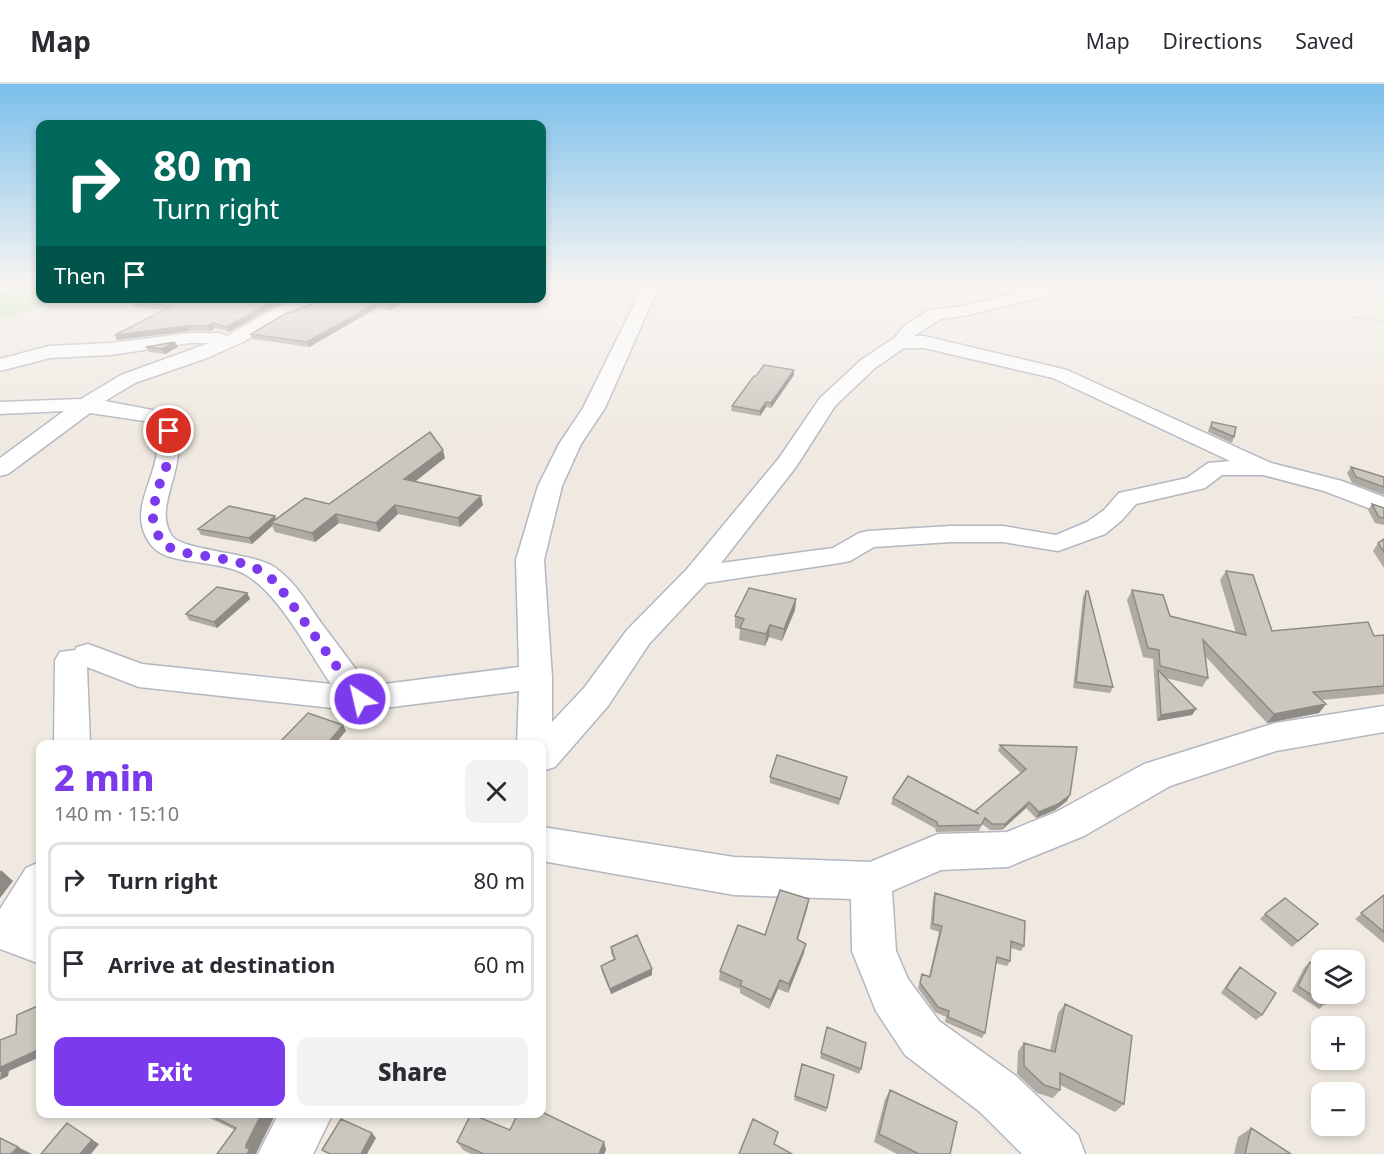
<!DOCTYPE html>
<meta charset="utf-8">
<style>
body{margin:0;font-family:"Noto Sans",sans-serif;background:#f2f2f3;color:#2b2b33;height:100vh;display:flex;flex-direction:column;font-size:22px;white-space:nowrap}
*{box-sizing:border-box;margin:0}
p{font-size:20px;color:#7c7c81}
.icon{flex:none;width:33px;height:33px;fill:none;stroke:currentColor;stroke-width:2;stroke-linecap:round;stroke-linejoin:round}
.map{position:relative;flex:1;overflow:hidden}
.side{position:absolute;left:36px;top:656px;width:510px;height:378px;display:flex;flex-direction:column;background:#fff;border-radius:12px;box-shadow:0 3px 9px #0003}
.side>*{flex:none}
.top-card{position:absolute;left:36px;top:36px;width:510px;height:183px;border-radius:12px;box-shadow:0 3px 9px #0003;background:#00695c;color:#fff;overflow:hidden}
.buttons{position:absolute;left:1311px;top:866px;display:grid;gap:12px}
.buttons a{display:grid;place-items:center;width:54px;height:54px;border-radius:12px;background:#fff;box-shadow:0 3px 9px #0003;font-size:30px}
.pin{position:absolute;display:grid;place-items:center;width:51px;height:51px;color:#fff;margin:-26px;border:3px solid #fff;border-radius:50%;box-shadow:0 2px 6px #0007}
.me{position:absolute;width:66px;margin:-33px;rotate:325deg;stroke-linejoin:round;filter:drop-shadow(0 0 4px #0008)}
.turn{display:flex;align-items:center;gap:21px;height:126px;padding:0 18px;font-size:27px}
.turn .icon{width:78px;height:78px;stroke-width:2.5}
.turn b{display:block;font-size:42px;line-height:51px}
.then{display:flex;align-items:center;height:57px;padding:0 18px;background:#0003;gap:12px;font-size:22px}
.round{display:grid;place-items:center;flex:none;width:63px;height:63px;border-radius:12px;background:#f2f2f3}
.headline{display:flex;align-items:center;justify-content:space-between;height:102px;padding:0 18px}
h1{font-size:36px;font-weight:800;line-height:45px;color:#7c3aed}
.primary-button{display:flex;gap:12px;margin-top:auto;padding:12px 18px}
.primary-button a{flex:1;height:69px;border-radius:12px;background:#7c3aed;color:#fff;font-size:24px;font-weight:800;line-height:69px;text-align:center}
.primary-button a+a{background:#f2f2f3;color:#2b2b33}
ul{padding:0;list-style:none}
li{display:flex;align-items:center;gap:18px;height:75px;margin:0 12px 9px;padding:0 6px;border:3px solid #e1e1e2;border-radius:12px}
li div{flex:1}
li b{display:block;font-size:22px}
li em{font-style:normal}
header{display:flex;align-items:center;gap:36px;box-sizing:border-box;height:84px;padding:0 30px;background:#fff;border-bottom:2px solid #e1e1e2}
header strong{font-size:28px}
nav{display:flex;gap:33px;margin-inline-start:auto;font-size:21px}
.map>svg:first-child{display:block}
.green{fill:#b6e59e}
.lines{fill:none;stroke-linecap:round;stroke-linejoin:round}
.stream{fill:#75cff0;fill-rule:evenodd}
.minor-casing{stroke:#b4b7c1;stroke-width:3}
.path{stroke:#c9c9c9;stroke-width:2;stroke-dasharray:3 1.5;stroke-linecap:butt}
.minor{fill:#fff;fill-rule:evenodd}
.wall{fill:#afaba4}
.shaded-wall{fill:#8e8b86}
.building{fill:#cbc7bf;stroke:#8e8b86;stroke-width:1.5}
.route{stroke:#7c3aed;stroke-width:10;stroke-dasharray:0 18}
</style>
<header>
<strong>Map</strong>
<nav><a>Map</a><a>Directions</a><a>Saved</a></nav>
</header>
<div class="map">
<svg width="1384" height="1070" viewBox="0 0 1384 1070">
<rect width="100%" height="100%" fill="#efe9e1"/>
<path class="green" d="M 0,202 L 40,202 L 40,214 L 61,215 L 0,236 Z"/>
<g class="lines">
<path class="stream" d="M 24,202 L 31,202 L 0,214 L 0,211 Z"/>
<defs>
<path id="minor" d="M 643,202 L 659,202 L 605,324 L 581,360 L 562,402 L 544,476 L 552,593 L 552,638 L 584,604 L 627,546 L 687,485 L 779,374 L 820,314 L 861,276 L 894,254 L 905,241 L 930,226 L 969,221 L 1040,202 L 1058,202 L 1049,211 L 969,231 L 941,235 L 914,252 L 924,252 L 1067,286 L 1271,379 L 1342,397 L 1384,413 L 1384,430 L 1324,407 L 1263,391 L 1222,391 L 1205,404 L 1136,420 L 1122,436 L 1105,450 L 1058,467 L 1003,458 L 951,458 L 874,463 L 850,477 L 840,479 L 706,499 L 649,560 L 608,622 L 555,683 L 542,687 L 542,660 L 517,660 L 519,607 L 360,627 L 139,603 L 87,583 L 90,660 L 54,660 L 55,576 L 60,568 L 75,566 L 77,563 L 88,560 L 142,580 L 331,600 C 308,567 275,501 238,487 C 217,479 192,479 170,473 C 158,469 152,464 146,453 C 131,423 155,396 157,366 C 157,356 155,348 151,338 L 90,329 L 8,390 L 0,392 L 0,374 L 64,327 L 0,330 L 0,318 L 81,315 L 121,291 L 209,259 L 190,259 L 111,271 L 50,274 L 0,287 L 0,275 L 49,262 L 111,259 L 190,249 L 219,249 L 227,252 L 274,225 L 302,214 L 326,214 L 324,218 L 286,233 L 243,258 L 207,274 L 135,299 L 105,317 L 168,329 C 199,375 149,418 172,452 C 182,466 249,469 271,481 C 293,494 307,519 322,540 C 337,560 353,581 368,602 L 519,583 L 516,476 L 538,402 L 559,360 L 583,324 ZM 904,264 L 924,264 L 1053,294 L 1230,377 L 1208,379 L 1187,394 L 1119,409 L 1104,426 L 1087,438 L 1056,451 L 1003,442 L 951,442 L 868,447 L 859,449 L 833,464 L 721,479 L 796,383 L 835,322 L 875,284 Z
M 1384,622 L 1384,648 L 1276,667 L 1170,702 L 1084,752 L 1022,777 L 1008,783 L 941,786 L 892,807 L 896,867 L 908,895 L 939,937 L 1016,992 L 1078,1051 L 1085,1070 L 1022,1070 L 980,1028 L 905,971 L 876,927 L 852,867 L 851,815 L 734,811 L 542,777 L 542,743 L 734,773 L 870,778 L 938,750 L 1007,748 L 1056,728 L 1144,680 L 1275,639 Z
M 40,778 L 40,878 L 35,878 L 0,865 L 0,825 L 26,784 Z
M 279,1029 L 333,1029 L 313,1070 L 258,1070 Z"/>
</defs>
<use href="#minor" class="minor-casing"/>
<path class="path" d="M 1379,202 L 1384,203
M 1353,233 L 1384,238"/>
<use href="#minor" class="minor"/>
</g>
<path class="wall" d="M 138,214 L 295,214 L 273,223 L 229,248 L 215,244 L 210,247 L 190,247 L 117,256 L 165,226 L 135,223 L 132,218 Z
M 411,214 L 391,226 L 377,224 L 309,263 L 252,255 L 251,250 L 285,230 Z
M 146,263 L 178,263 L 165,270 L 149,268 Z
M 794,286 L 794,291 L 771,324 L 766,323 L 760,332 L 731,327 L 732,322 L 756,292 Z
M 1212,338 L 1234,353 L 1232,359 L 1208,348 L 1209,344 Z
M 445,374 L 415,397 L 483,421 L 460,443 L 398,430 L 379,448 L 339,439 L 315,458 L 275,448 L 272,442 L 252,460 L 201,451 L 198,445 L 276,436 L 329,420 Z
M 1351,383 L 1384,393 L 1384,411 L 1352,399 L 1347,389 Z
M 1372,420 L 1384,424 L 1384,441 L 1375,439 L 1368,426 Z
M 1384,455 L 1384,484 L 1373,467 L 1378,459 Z
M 1226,487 L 1272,547 L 1374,552 L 1384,551 L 1384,610 L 1322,616 L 1326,620 L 1319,629 L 1267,639 L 1206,573 L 1208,594 L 1202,603 L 1166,594 L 1196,625 L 1192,631 L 1157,637 L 1153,575 L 1143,573 L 1127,516 L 1132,506 L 1170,532 L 1236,549 L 1220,496 Z
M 1086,507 L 1113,603 L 1110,609 L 1073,604 L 1083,513 Z
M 247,509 L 250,515 L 217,544 L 189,536 L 186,530 Z
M 796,515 L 795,526 L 782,557 L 769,553 L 765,562 L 739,556 L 740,545 L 735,544 L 735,532 Z
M 1000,661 L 1070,711 L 1067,717 L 1055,726 L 1036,734 L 1026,724 L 1002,746 L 990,746 L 982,740 L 979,747 L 936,748 L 935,744 L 891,720 L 893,714 L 975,728 L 1021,689 L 998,667 Z
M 770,693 L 845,699 L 839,721 L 770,699 Z
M 935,809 L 1024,862 L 1021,867 L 1011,864 L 1010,877 L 1007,882 L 996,879 L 985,949 L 982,954 L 945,938 L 946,933 L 935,928 L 918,904 L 922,890 L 929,892 L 939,848 L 930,845 L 933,814 Z
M 1384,811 L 1384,859 L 1355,835 Z
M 809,815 L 807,825 L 798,856 L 804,869 L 788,909 L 778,905 L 769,925 L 740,909 L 740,905 L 719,896 L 720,887 Z
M 1265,830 L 1318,840 L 1292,863 L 1260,835 Z
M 611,863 L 652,891 L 611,910 L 602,888 L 601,882 L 614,876 L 611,869 Z
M 1310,878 L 1325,920 L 1319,925 L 1292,907 L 1304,884 Z
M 1240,883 L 1262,931 L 1256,936 L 1221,909 L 1235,888 Z
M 1065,920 L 1124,1020 L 1115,1028 L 1060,1001 L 1060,1006 L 1053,1014 L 1037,1009 L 1017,990 L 1018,967 L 1024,959 L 1050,967 L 1058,929 Z
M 827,943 L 861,985 L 859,990 L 820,974 Z
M 802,980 L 827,1024 L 826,1028 L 794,1016 Z
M 890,1006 L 950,1070 L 897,1070 L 874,1058 L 885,1015 Z
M 199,1029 L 276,1029 L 256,1069 L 257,1070 L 217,1070 L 235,1046 Z
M 1251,1044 L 1291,1070 L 1234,1070 L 1238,1053 Z
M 510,1046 L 604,1058 L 606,1066 L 604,1070 L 471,1070 L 463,1066 L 457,1058 Z"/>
<path class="shaded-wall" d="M 281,214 L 295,214 L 273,223 L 229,248 L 227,243 L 271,218 Z
M 402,214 L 411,214 L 391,226 L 390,221 Z
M 376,219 L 377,224 L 309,263 L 307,258 Z
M 213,239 L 215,244 L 210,247 L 208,242 Z
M 188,242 L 190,247 L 117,256 L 115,251 Z
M 175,258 L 178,263 L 165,270 L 162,265 Z
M 794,286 L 794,291 L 771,324 L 771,319 Z
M 766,318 L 766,323 L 760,332 L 760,327 Z
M 443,366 L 445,374 L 407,404 L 404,395 Z
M 481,412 L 483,421 L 460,443 L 458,434 Z
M 395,421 L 398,430 L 379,448 L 376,439 Z
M 336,430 L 339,439 L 315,458 L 312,449 Z
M 275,432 L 277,438 L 271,439 L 272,442 L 252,460 L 249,454 Z
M 247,509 L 250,515 L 217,544 L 214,538 Z
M 796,515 L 795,526 L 782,557 L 784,545 Z
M 770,541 L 769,553 L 765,562 L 766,550 Z
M 1326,620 L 1319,629 L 1267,639 L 1274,630 Z
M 1196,625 L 1192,631 L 1157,637 L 1161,631 Z
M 343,641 L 346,647 L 335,660 L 327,660 Z
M 1070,711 L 1067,717 L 1055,726 L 1036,734 L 1039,728 Z
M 1029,718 L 1026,724 L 1002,746 L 1005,740 Z
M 1,786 L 13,797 L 0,814 L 0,788 Z
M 809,815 L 807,825 L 795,864 L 797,855 Z
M 806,860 L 804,869 L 788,909 L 789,900 Z
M 652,885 L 652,891 L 611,910 L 610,905 Z
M 780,896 L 778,905 L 769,925 L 771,916 Z
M 40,965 L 40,973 L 9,987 L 8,992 L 0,996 L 1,983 Z
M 262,1029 L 276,1029 L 256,1069 L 257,1070 L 247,1070 L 246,1061 Z
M 74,1044 L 99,1060 L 91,1070 L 80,1070 Z
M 372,1049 L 376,1054 L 367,1070 L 361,1070 Z
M 604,1058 L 606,1066 L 604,1070 L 599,1070 Z
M 18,1063 L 32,1070 L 11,1070 Z"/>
<path class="building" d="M 138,214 L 281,214 L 271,218 L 227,243 L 213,239 L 208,242 L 188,242 L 115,251 L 172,222 L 132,218 Z
M 324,214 L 402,214 L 390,221 L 376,219 L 307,258 L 251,250 L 285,230 L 323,216 Z
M 175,258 L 162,265 L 146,263 Z
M 764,281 L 794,286 L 771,319 L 766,318 L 760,327 L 732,322 L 754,292 L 756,292 Z
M 1212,338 L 1236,343 L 1234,353 L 1211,343 Z
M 430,348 L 443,366 L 404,395 L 481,412 L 458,434 L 395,421 L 376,439 L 336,430 L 312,449 L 271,439 L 305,414 L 329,420 Z
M 1351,383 L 1384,393 L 1384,403 L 1356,393 Z
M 1372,420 L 1384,424 L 1384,434 L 1379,433 Z
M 229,422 L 275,432 L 249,454 L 198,445 Z
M 1384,455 L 1384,468 L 1378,459 Z
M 1226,487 L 1253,491 L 1272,547 L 1368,538 L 1374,552 L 1384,551 L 1384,602 L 1313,608 L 1326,620 L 1274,630 L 1203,556 L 1208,594 L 1160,582 L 1159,566 L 1148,564 L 1132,506 L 1163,511 L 1170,532 L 1246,551 Z
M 217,503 L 247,509 L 214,538 L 186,530 Z
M 749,504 L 796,515 L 784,545 L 770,541 L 766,550 L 740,544 L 744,535 L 735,532 Z
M 1086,507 L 1088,507 L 1113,603 L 1076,598 Z
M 1158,586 L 1196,625 L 1161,631 Z
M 308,629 L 343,641 L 327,660 L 278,660 Z
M 264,657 L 270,660 L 261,660 Z
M 1000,661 L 1077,663 L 1070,711 L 1058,720 L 1039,728 L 1029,718 L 1005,740 L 992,740 L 985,734 L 981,741 L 938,742 L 937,738 L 893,714 L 908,692 L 979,730 L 975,727 L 1026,685 Z
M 777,671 L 847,693 L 840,715 L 770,693 Z
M 780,806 L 809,815 L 797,855 L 806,860 L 789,900 L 780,896 L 771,916 L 740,901 L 742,897 L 720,887 L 738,841 L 765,851 Z
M 935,809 L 1025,837 L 1024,862 L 1011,857 L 1010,877 L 997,873 L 985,949 L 948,933 L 949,927 L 938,923 L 920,899 L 922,890 L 930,893 L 942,842 L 933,840 Z
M 1384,811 L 1384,848 L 1361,829 Z
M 1285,814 L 1318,840 L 1298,857 L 1265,830 Z
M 637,851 L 652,885 L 610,905 L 601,882 L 615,875 L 611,863 Z
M 1310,878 L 1322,886 L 1322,909 L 1330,909 L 1325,920 L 1298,902 Z
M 1240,883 L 1276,909 L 1262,931 L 1226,904 Z
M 1065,920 L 1132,952 L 1124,1020 L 1060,989 L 1060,1006 L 1044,1001 L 1024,982 L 1024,959 L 1055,968 Z
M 40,921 L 40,965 L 1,983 L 0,988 L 0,956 L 16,950 L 17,931 Z
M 827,943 L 866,959 L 861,985 L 821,969 Z
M 802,980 L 834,991 L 827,1024 L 795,1012 Z
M 890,1006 L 957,1038 L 950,1070 L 919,1070 L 879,1050 Z
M 542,1028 L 604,1058 L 599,1070 L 484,1070 L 457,1058 L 471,1030 L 510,1046 L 518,1029 L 542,1029 Z
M 206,1029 L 262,1029 L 246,1061 L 246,1064 L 250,1064 L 247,1070 L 217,1070 L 236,1044 Z
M 341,1035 L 372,1049 L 361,1070 L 330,1070 L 322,1066 Z
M 753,1035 L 778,1048 L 774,1060 L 792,1070 L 739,1070 Z
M 67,1039 L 92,1056 L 80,1070 L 41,1070 Z
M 1251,1044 L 1291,1070 L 1245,1070 Z
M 0,1054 L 18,1063 L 11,1070 L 0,1070 Z"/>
<linearGradient id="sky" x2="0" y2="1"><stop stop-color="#7abfeb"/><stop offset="0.57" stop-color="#f8f5f2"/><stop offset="1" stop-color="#f8f5f2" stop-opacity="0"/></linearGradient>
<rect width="1384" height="352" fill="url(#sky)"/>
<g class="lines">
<path class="route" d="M 169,347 L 166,384 L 158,404 L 152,430 L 156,448 L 165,462 L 186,469 L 219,474 L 253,482 L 276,498 L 360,615"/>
</g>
</svg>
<div class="buttons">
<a><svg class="icon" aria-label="layers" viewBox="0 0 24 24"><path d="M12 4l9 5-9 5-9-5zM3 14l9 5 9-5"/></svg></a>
<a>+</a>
<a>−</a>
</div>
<div class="pin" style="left:169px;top:347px;background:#d93025"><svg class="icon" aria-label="arrive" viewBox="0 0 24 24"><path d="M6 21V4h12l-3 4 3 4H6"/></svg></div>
<svg class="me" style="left:360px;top:615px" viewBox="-20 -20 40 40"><circle r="17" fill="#7c3aed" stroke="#fff" stroke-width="3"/><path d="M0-11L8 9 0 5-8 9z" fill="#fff"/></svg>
<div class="top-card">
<div class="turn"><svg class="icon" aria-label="right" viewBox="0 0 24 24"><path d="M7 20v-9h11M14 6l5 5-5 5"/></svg><div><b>80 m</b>Turn right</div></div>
<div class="then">Then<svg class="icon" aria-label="arrive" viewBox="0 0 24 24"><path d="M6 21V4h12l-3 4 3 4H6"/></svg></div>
</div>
<section class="side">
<div class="headline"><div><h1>2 min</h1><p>140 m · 15:10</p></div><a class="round"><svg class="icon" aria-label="close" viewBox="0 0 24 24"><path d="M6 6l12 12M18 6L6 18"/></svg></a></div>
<ul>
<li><svg class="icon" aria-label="right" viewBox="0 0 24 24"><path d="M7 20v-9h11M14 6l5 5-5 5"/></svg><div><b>Turn right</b></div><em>80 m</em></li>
<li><svg class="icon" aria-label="arrive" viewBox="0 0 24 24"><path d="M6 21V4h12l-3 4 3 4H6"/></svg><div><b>Arrive at destination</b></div><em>60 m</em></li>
</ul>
<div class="primary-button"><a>Exit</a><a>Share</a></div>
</section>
</div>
